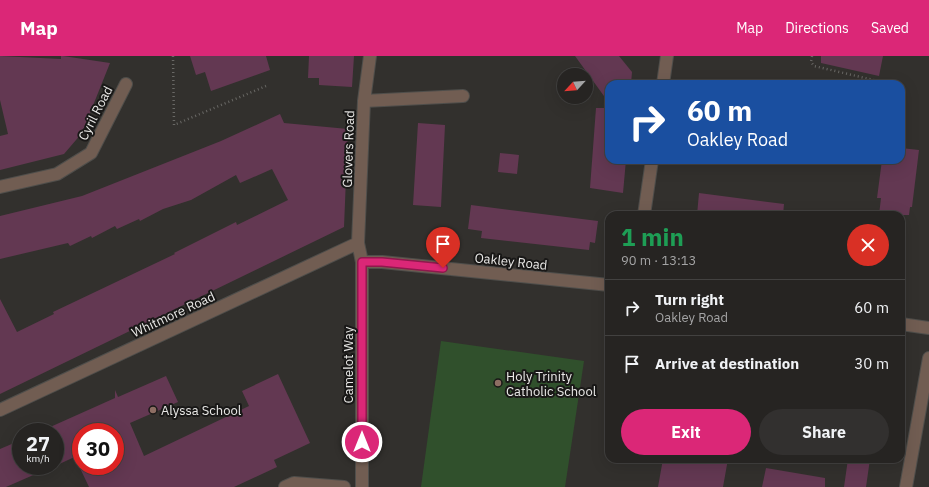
<!DOCTYPE html>
<meta charset="utf-8">
<style>
body{margin:0;font-family:"IBM Plex Sans",sans-serif;background:#32302f;color:#f1f3f6;height:100vh;display:flex;flex-direction:column;font-size:15px;white-space:nowrap}
*{box-sizing:border-box;margin:0}
p{font-size:13px;color:#a4a4a5}
.icon{flex:none;width:22px;height:22px;fill:none;stroke:currentColor;stroke-width:2;stroke-linecap:round;stroke-linejoin:round}
.map{position:relative;flex:1;overflow:hidden}
.panel{position:absolute;left:605px;top:155px;width:300px;height:252px;display:flex;flex-direction:column;background:#262422;border-radius:12px;box-shadow:0 4px 16px #0002,0 0 0 1px #424140}
.panel>*{flex:none}
.hud{position:absolute;left:605px;top:24px;width:300px;height:84px;border-radius:12px;box-shadow:0 4px 16px #0002,0 0 0 1px #424140;background:#1a4fa0;color:#fff;overflow:hidden}
.needle{width:26px;rotate:244deg}
.controls{position:absolute;left:557px;top:12px;display:grid;gap:8px}
.controls a{display:grid;place-items:center;width:36px;height:36px;border-radius:50%;background:#262422;box-shadow:0 4px 16px #0002,0 0 0 1px #424140;font-size:20px}
.speed{position:absolute;left:12px;top:367px;display:flex;gap:8px;font-size:20px;font-weight:700;text-align:center}
.speed>*{display:grid;place-content:center;width:52px;height:52px;border-radius:50%;background:#262422;box-shadow:0 4px 16px #0002,0 0 0 1px #424140;line-height:1}
.speed small{font-size:10px;font-weight:400}
.speed .limit{border:6px solid #d22;background:#fff;color:#111}
.pin{position:absolute;display:grid;place-items:center;width:34px;height:34px;color:#fff;margin:-41px -17px;border-radius:50% 50% 50% 0;rotate:-45deg;box-shadow:0 0 4px #0007}
.pin .icon{rotate:45deg}
.me{position:absolute;width:44px;margin:-22px;rotate:0deg;stroke-linejoin:round;filter:drop-shadow(0 0 3px #0008)}
.turn{display:flex;align-items:center;gap:14px;height:84px;padding:0 16px;font-size:18px}
.turn .icon{width:52px;height:52px;stroke-width:2.5}
.turn b{display:block;font-size:28px;line-height:34px}
.round{display:grid;place-items:center;flex:none;width:42px;height:42px;border-radius:21px;background:#32302f}
.overview{display:flex;align-items:center;justify-content:space-between;height:68px;padding:0 16px}
h1{font-size:24px;font-weight:700;line-height:30px;color:#1e9e55}
.button{display:flex;gap:8px;margin-top:auto;padding:8px 16px}
.button a{flex:1;height:46px;border-radius:24px;background:#db2777;color:#fff;font-size:16px;font-weight:700;line-height:46px;text-align:center}
.button a+a{background:#32302f;color:#f1f3f6}
ul{padding:0;list-style:none}
li{display:flex;align-items:center;gap:12px;height:56px;padding:0 16px;border-top:1px solid #424140}
li div{flex:1}
li b{display:block;font-size:15px}
li em{font-style:normal}
header{display:flex;align-items:center;gap:24px;box-sizing:border-box;height:56px;padding:0 20px;background:#db2777;color:#fff}
header strong{font-size:19px}
nav{display:flex;gap:22px;margin-inline-start:auto;font-size:14px}
.map>svg:first-child{display:block}
.green{fill:#30502c}
.building{fill:#633852}
.lines{fill:none;stroke-linecap:round;stroke-linejoin:round}
.minor-casing{stroke:#4f4e4b;stroke-width:14}
.path{stroke:#696865;stroke-width:2.5;stroke-dasharray:1 3;stroke-linecap:butt}
.minor{stroke:#715d52;stroke-width:12}
.route-casing{stroke:#8e194d;stroke-width:10}
.route{stroke:#db2777;stroke-width:7}
.education-dot{fill:#8d6e63;stroke:#191817;stroke-width:1.5}
.labels{text-anchor:middle;stroke-width:4;stroke-linejoin:round;paint-order:stroke}
.street-label{font-size:13px;fill:#eae9e7;stroke:#191817}
.poi-label{font-size:13px;fill:#eae9e7;stroke:#191817;text-anchor:start}
</style>
<header>
<strong>Map</strong>
<nav><a>Map</a><a>Directions</a><a>Saved</a></nav>
</header>
<div class="map">
<svg width="929" height="431" viewBox="0 0 929 431">
<rect width="100%" height="100%" fill="#32302d"/>
<path class="green" d="M 441,285 L 584,305 L 565,431 L 421,431 Z"/>
<path class="building" d="M 0,0 L 61,3 L 61,0 L 63,0 L 110,7 L 82,77 L 64,98 L 0,114 L 0,80 L 8,78 L 0,44 Z
M 190,0 L 266,0 L 270,14 L 211,35 L 205,16 L 196,19 Z
M 309,0 L 354,0 L 352,31 L 319,29 L 319,22 L 308,22 Z
M 575,0 L 619,0 L 632,16 L 631,28 L 609,28 L 609,47 Z
M 821,0 L 883,0 L 879,20 L 821,7 Z
M 596,52 L 609,52 L 609,104 L 626,104 L 623,137 L 590,132 Z
M 280,58 L 284,67 L 348,73 L 344,171 L 0,338 L 0,243 L 17,276 L 54,258 L 53,256 L 175,198 L 174,197 L 236,166 L 237,169 L 288,144 L 272,113 L 240,127 L 236,119 L 191,144 L 163,153 L 140,165 L 139,163 L 117,173 L 115,170 L 92,182 L 91,180 L 70,190 L 68,187 L 0,203 L 0,160 L 82,140 L 221,85 Z
M 418,67 L 445,69 L 441,151 L 413,149 Z
M 901,92 L 919,94 L 912,151 L 910,151 L 909,159 L 879,159 L 881,142 L 877,142 L 882,104 L 901,104 Z
M 500,97 L 519,99 L 517,118 L 498,116 Z
M 699,137 L 784,148 L 783,159 L 697,159 Z
M 471,149 L 598,165 L 595,187 L 590,186 L 589,194 L 481,182 L 482,175 L 468,173 Z
M 278,318 L 310,387 L 274,404 L 277,411 L 234,431 L 89,431 L 79,410 L 115,410 L 115,376 L 81,376 L 81,398 L 55,410 L 55,376 L 39,376 L 115,342 L 115,334 L 118,341 L 166,320 L 178,346 L 130,367 L 144,400 L 249,350 L 242,335 Z
M 21,384 L 21,410 L 54,410 L 6,431 L 0,431 L 0,393 Z
M 663,403 L 728,403 L 723,431 L 658,431 Z
M 848,403 L 870,403 L 866,431 L 844,431 Z
M 766,412 L 825,422 L 825,431 L 762,431 Z"/>
<g class="lines">
<defs>
<path id="minor" d="M 663,28 L 667,0
M 364,45 L 463,40
M 0,131 L 57,118 L 91,97 L 126,28
M 644,159 L 652,104
M 362,206 L 382,206 L 609,229
M 901,268 L 929,272
M 0,354 L 358,187
M 285,431 L 294,427 L 344,431
M 362,431 L 362,206 L 358,187 L 364,45 L 370,0
M 906,431 L 929,302"/>
</defs>
<use href="#minor" class="minor-casing"/>
<path class="path" d="M 173,0 L 174,69 L 266,30
M 812,0 L 811,6 L 814,10 L 886,27"/>
<use href="#minor" class="minor"/>
</g>
<g class="lines">
<defs>
<path id="route" d="M 362,386 L 362,206 L 382,206 L 443,212"/>
</defs>
<use href="#route" class="route-casing"/>
<use href="#route" class="route"/>
</g>
<g class="education-dot">
<circle cx="498" cy="327" r="4"/>
<circle cx="153" cy="354" r="4"/>
</g>
<g class="labels">
<g class="street-label">
<text transform="translate(95 57) rotate(-63)" y="5">Cyril Road</text>
<text transform="translate(348 93) rotate(-88)" y="5">Glovers Road</text>
<text transform="translate(511 205) rotate(6)" y="5">Oakley Road</text>
<text transform="translate(173 258) rotate(-25)" y="5">Whitmore Road</text>
<text transform="translate(348 309) rotate(-90)" y="5">Camelot Way</text>
</g>
<g class="poi-label">
<text x="506" y="325">Holy Trinity<tspan x="506" dy="15">Catholic School</tspan></text>
<text x="161" y="359">Alyssa School</text>
</g>
</g>
</svg>
<div class="controls">
<a><svg class="needle" viewBox="-14 -14 28 28"><path d="M0-13l5 13h-10z" fill="#e53935"/><path d="M0 13l5-13h-10z" fill="#a4a4a5"/></svg></a>
</div>
<div class="speed"><div>27<small>km/h</small></div><div class="limit">30</div></div>
<div class="pin" style="left:443px;top:212px;background:#d93025"><svg class="icon" aria-label="arrive" viewBox="0 0 24 24"><path d="M6 21V4h12l-3 4 3 4H6"/></svg></div>
<svg class="me" style="left:362px;top:386px" viewBox="-20 -20 40 40"><circle r="17" fill="#db2777" stroke="#fff" stroke-width="3"/><path d="M0-11L8 9 0 5-8 9z" fill="#fff"/></svg>
<div class="hud">
<div class="turn"><svg class="icon" aria-label="right" viewBox="0 0 24 24"><path d="M7 20v-9h11M14 6l5 5-5 5"/></svg><div><b>60 m</b>Oakley Road</div></div>
</div>
<section class="panel">
<div class="overview"><div><h1>1 min</h1><p>90 m · 13:13</p></div><a class="round" style="background:#d93025;color:#fff"><svg class="icon" aria-label="close" viewBox="0 0 24 24"><path d="M6 6l12 12M18 6L6 18"/></svg></a></div>
<ul>
<li><svg class="icon" aria-label="right" viewBox="0 0 24 24"><path d="M7 20v-9h11M14 6l5 5-5 5"/></svg><div><b>Turn right</b><p>Oakley Road</p></div><em>60 m</em></li>
<li><svg class="icon" aria-label="arrive" viewBox="0 0 24 24"><path d="M6 21V4h12l-3 4 3 4H6"/></svg><div><b>Arrive at destination</b></div><em>30 m</em></li>
</ul>
<div class="button"><a>Exit</a><a>Share</a></div>
</section>
</div>
